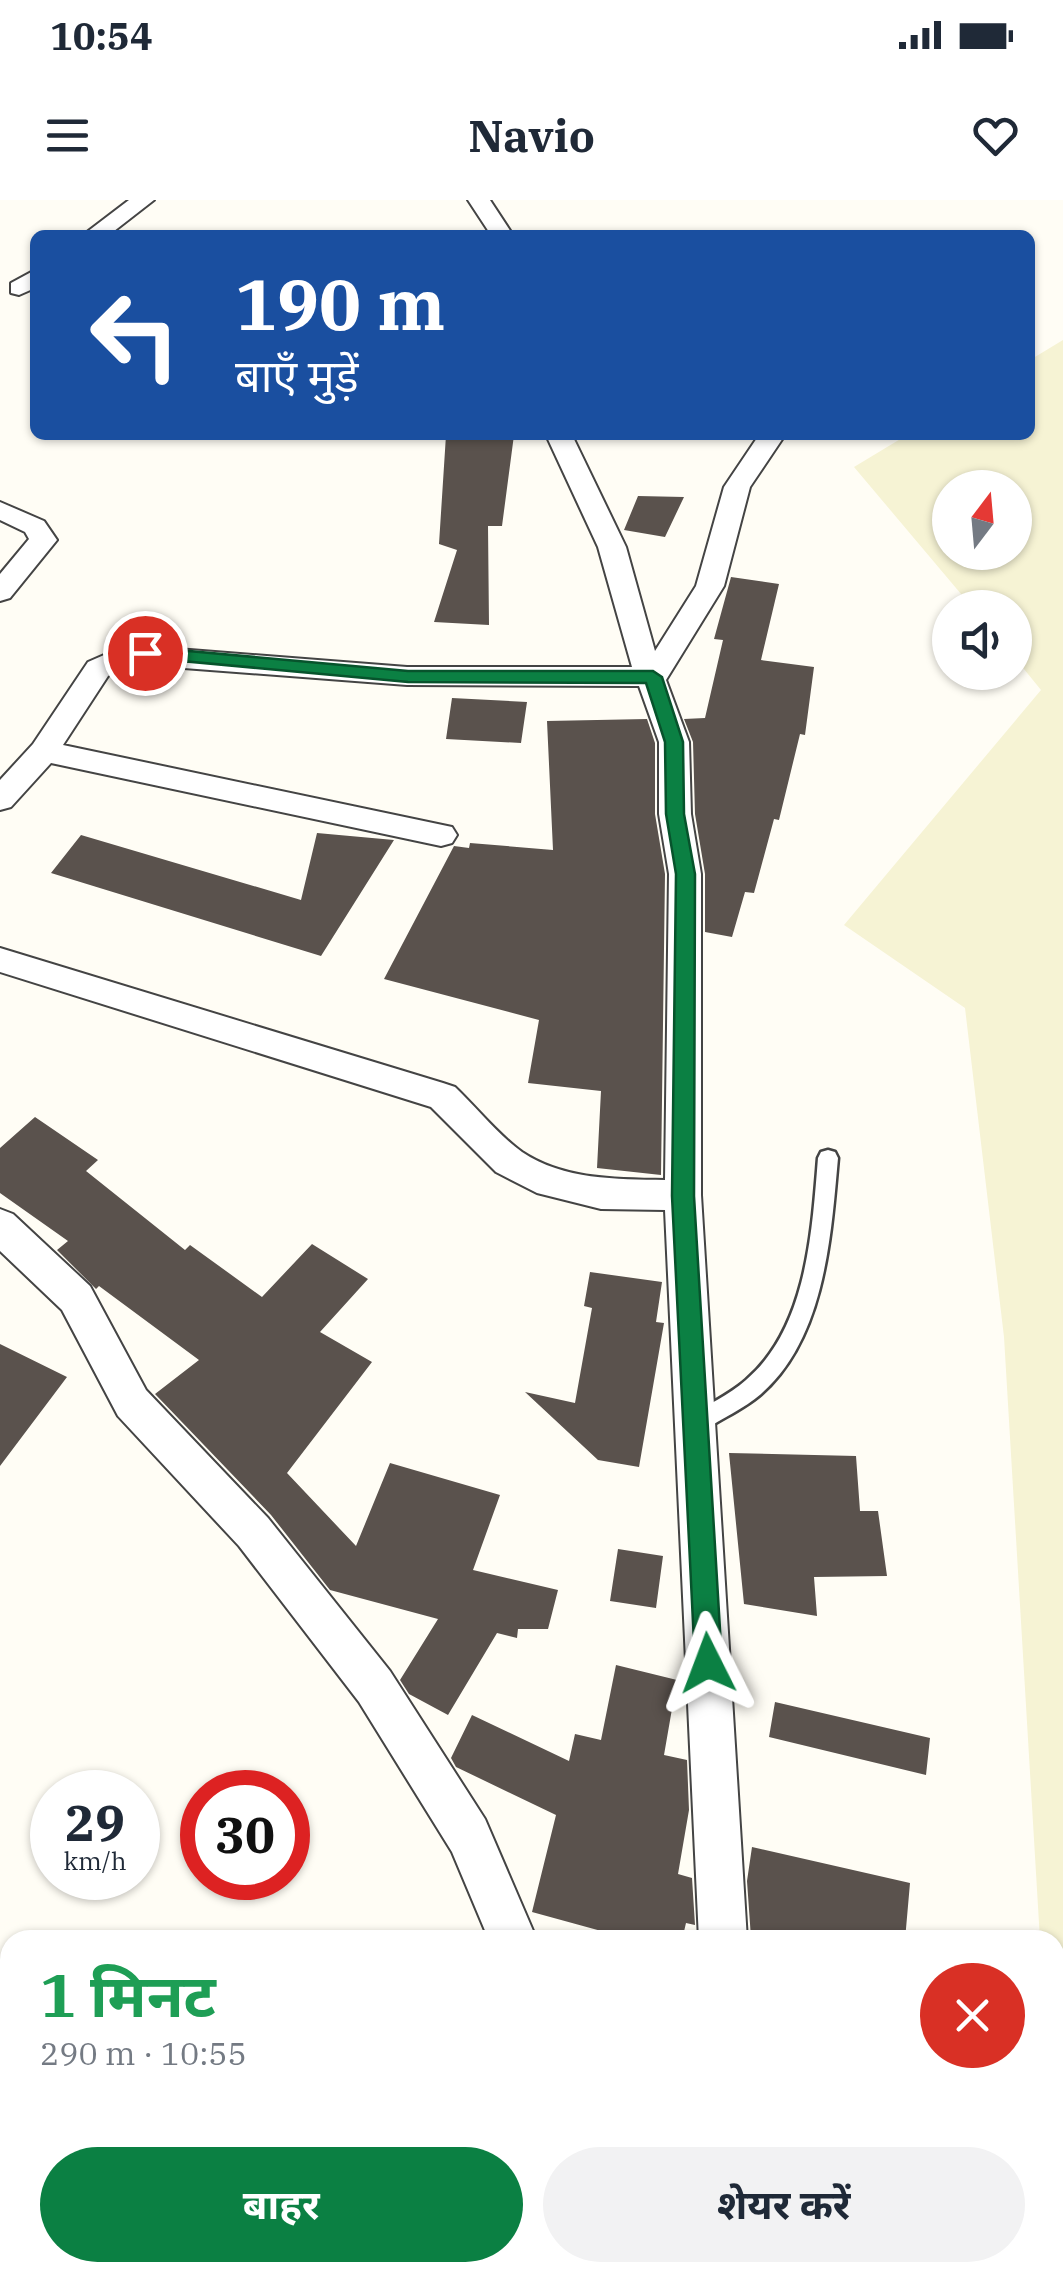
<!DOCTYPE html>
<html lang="hi">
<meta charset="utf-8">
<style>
body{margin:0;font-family:"IBM Plex Serif","Noto Sans Devanagari",serif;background:#f2f2f3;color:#1f2937;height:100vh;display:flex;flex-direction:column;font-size:38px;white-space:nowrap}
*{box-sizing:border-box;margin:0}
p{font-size:32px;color:#747a83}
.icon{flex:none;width:55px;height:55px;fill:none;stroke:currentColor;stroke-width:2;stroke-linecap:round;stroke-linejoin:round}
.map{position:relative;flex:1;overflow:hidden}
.drawer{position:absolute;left:0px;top:1730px;width:1065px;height:352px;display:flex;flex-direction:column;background:#fff;border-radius:30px 30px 0 0;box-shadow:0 2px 8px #0004}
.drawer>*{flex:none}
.top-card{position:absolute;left:30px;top:30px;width:1005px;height:210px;border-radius:15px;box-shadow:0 2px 8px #0004;background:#1a4fa0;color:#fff;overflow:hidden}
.needle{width:65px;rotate:16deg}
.buttons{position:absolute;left:932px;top:270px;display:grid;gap:20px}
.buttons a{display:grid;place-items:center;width:100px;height:100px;border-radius:50%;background:#fff;box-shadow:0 2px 8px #0004;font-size:50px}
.speed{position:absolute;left:30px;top:1570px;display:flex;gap:20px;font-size:50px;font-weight:700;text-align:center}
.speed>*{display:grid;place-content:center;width:130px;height:130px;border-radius:50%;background:#fff;box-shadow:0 2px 8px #0004;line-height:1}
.speed small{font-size:25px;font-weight:400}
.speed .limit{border:15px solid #d22;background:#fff;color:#111}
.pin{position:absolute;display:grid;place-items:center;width:85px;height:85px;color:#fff;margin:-42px;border:5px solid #fff;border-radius:50%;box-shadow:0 2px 10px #0007}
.me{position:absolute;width:110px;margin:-55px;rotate:357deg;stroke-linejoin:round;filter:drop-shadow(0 0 8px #0008)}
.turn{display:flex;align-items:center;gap:35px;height:210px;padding:0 40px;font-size:45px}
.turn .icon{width:130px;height:130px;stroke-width:2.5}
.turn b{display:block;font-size:70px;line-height:85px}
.round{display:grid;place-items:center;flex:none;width:105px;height:105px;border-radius:52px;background:#f2f2f3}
.head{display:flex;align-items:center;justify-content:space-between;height:170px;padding:0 40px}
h1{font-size:60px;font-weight:700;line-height:75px;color:#1e9e55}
.action{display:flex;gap:20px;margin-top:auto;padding:20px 40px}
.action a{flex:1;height:115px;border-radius:60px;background:#0b8043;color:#fff;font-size:40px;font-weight:700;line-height:115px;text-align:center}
.action a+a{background:#f2f2f3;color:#1f2937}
.status{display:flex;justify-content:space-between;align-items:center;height:70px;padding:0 50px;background:#fff;direction:ltr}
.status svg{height:28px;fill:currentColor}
header{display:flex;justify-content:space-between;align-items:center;height:130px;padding:0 40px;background:#fff;font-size:45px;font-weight:700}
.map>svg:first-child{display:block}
.farmland{fill:#f6f3d4;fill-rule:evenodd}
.building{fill:#5a524d}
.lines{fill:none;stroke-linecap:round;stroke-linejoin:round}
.service-casing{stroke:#444;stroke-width:5}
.minor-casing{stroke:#444;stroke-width:4}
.service{fill:#fff;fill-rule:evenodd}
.minor{fill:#fff;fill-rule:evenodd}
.route{fill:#0b8043;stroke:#07532c;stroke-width:2.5}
</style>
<div class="status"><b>10:54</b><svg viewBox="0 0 49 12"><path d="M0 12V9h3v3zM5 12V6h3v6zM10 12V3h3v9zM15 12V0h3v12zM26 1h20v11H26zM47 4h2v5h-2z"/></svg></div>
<header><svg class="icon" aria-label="menu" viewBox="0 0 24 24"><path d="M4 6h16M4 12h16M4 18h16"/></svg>Navio<svg class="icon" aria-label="heart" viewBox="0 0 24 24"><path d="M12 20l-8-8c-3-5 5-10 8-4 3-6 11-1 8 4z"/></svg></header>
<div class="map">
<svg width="1063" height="2082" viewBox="0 0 1063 2082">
<rect width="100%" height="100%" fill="#fffdf5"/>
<path class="farmland" d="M 1063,140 L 1063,1927 L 1055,1888 L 1055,1740 L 1040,1740 L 1004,1137 L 965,808 L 844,725 L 1041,490 L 1015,458 L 1015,408 L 972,407 L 854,267 L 907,235 L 1030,235 L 1030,160 ZM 950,288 L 1015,288 L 1015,352 L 950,352 Z"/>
<path class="building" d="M 446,235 L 514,235 L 502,326 L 488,326 L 489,425 L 434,422 L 457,350 L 439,344 Z
M 638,296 L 684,297 L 665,337 L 624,330 Z
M 731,377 L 779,384 L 761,460 L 814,467 L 805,535 L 800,534 L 779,620 L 774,619 L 754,693 L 745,692 L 732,737 L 705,732 L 705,674 L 695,614 L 693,542 L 684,519 L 705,518 L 723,440 L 714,439 Z
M 452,498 L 527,502 L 521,543 L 446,539 Z
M 647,519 L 655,543 L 655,614 L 665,674 L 661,975 L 597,968 L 601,891 L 528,883 L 539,820 L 384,779 L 454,646 L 469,648 L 470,643 L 553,650 L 547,521 Z
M 317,633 L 394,640 L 321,756 L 51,673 L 81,635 L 301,700 Z
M 35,917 L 98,960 L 86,971 L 185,1050 L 190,1045 L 262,1097 L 312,1044 L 368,1079 L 320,1132 L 372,1162 L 287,1273 L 356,1346 L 390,1263 L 500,1295 L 473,1370 L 558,1390 L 548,1429 L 518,1429 L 517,1438 L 497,1433 L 448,1515 L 409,1494 L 400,1480 L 438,1419 L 330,1390 L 271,1315 L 155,1194 L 199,1160 L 99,1086 L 96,1089 L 57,1050 L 68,1041 L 0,993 L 0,948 Z
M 590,1072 L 662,1082 L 656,1122 L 664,1123 L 639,1267 L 598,1260 L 525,1192 L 575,1203 L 592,1108 L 584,1106 Z
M 0,1144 L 67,1177 L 0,1266 Z
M 729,1253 L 856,1256 L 860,1311 L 878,1311 L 887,1376 L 814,1377 L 817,1416 L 744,1404 Z
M 618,1349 L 663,1356 L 656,1408 L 610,1401 Z
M 616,1465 L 677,1480 L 664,1555 L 687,1560 L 689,1610 L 678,1674 L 692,1678 L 695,1725 L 686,1723 L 682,1740 L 634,1740 L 532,1712 L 556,1615 L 456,1567 L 451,1558 L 472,1515 L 569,1561 L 575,1534 L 601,1540 Z
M 775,1502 L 930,1538 L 926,1575 L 769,1537 Z
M 752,1647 L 910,1683 L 905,1740 L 751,1738 L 747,1681 Z"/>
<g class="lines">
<defs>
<path id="service" d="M 828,950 L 835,952 L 838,958 C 831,1036 825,1138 761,1194 C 744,1209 722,1218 703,1231 L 695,1234 L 687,1231 L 684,1224 L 687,1217 C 707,1205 729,1195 746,1180 C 807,1128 812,1032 818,958 L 821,952 Z"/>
<path id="minor" d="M 129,0 L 154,0 L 109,35 L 83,35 Z
M 468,0 L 490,0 L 513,35 L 491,35 Z
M 35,70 L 35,88 L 19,95 L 11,93 L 11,83 Z
M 546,235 L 572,235 L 626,347 L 655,451 L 696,386 L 724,287 L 759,235 L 785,235 L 750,287 L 724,386 L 666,480 L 689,542 L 691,614 L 701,674 L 701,995 L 747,1740 L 699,1740 L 665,1010 L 601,1009 L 537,993 L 496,972 L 431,907 L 0,772 L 0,748 L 443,883 L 455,887 C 477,908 498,935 522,952 C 564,980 616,979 665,980 L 669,674 L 659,614 L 659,542 L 639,486 L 407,485 L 131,464 L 108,476 L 63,545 L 452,627 L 457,635 L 452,643 L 441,646 L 51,563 L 11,607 L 0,610 L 0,580 L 33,544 L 88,462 L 127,445 L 407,467 L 632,467 L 598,347 Z
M 0,302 L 44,321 L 57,340 L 10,398 L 0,401 L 0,374 L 29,339 L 25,332 L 0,320 Z
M 0,1009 L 13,1014 L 90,1086 L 146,1190 L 268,1318 L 390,1471 L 485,1619 L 537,1740 L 489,1740 L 452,1652 L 359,1502 L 239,1346 L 118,1216 L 62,1110 L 0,1051 Z
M 361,2072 L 414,2072 L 412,2082 L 358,2082 Z
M 721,2072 L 774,2072 L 775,2082 L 721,2082 Z"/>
</defs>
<use href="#service" class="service-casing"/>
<use href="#minor" class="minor-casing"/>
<use href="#service" class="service"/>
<use href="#minor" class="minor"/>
</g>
<path class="route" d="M 145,447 L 408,471 L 653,471 L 662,477 L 683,542 L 684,614 L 695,674 L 694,996 L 722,1463 L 718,1472 L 708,1476 L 699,1472 L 695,1463 L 672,996 L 676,674 L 666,614 L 665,542 L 646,483 L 408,482 L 139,457 L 139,449 Z"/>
</svg>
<div class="buttons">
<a><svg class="needle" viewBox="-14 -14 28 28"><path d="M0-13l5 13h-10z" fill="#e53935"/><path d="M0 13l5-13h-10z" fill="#747a83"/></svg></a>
<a><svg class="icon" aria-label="sound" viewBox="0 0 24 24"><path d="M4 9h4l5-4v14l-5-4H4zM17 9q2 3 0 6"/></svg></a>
</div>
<div class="speed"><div>29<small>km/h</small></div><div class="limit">30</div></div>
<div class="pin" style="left:145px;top:453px;background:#d93025"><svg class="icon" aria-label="arrive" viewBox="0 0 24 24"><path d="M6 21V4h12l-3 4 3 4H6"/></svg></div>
<svg class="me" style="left:708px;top:1463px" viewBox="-20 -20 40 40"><path d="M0-17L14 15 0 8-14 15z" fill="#0b8043" stroke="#fff" stroke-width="4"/></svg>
<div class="top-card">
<div class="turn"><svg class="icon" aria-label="left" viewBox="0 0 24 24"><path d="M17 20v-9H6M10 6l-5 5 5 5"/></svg><div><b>190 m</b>बाएँ मुड़ें</div></div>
</div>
<section class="drawer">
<div class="head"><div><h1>1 मिनट</h1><p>290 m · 10:55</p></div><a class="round" style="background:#d93025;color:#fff"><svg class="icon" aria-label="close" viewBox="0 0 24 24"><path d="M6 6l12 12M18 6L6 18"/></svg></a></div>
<div class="action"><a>बाहर</a><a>शेयर करें</a></div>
</section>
</div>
